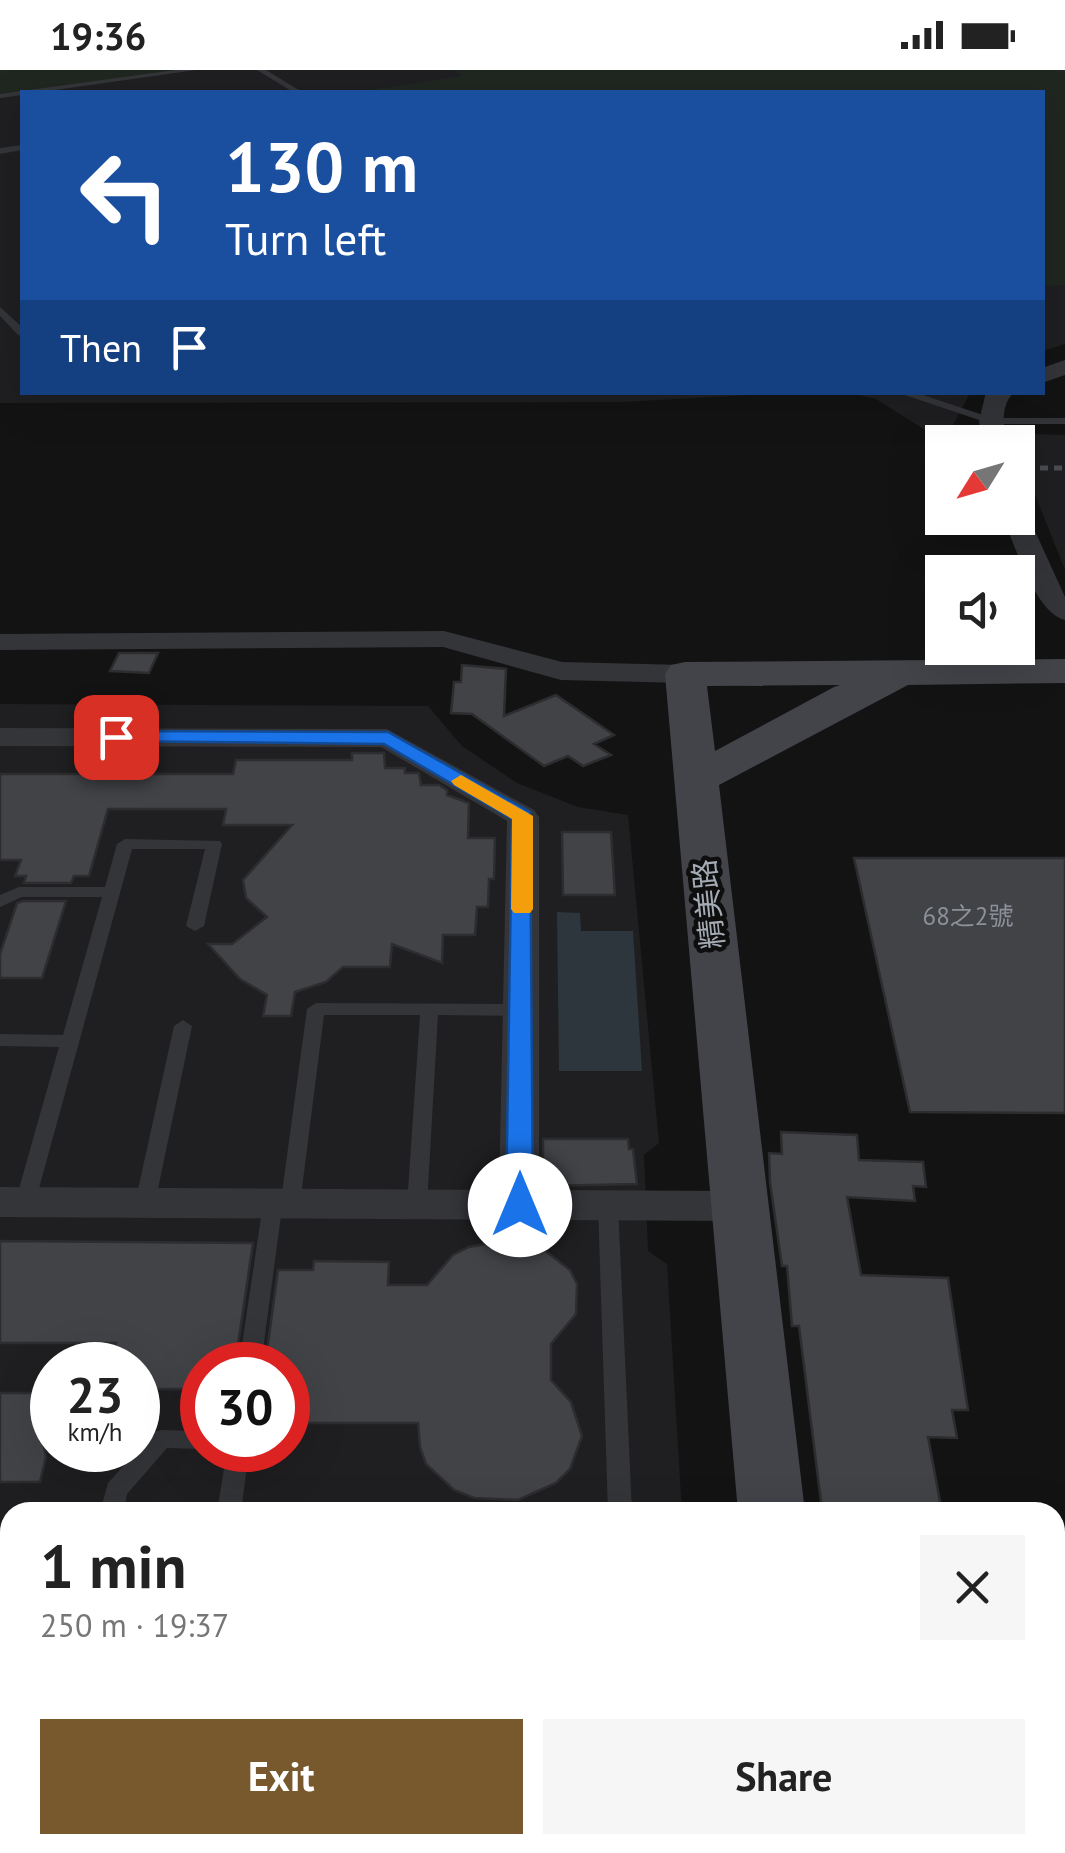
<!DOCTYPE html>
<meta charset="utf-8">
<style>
body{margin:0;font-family:"PT Sans","Noto Sans TC",sans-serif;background:#f6f6f6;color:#222;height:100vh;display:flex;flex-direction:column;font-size:38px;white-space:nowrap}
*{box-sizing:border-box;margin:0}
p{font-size:32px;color:#767676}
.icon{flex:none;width:55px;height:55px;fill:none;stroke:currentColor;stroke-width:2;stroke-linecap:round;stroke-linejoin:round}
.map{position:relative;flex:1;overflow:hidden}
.panel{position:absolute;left:0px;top:1432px;width:1065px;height:352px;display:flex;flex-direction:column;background:#fff;border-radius:30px 30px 0 0;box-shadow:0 10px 40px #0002}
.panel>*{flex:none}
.hud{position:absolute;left:20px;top:20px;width:1025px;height:305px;border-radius:0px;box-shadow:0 10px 40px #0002;background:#1a4fa0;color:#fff;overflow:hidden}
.needle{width:65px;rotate:233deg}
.buttons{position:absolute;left:925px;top:355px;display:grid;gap:20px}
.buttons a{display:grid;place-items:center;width:110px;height:110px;border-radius:0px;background:#fff;box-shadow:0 10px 40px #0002;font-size:50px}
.speed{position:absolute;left:30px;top:1272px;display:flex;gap:20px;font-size:50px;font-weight:700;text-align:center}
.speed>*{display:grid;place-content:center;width:130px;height:130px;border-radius:50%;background:#fff;box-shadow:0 10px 40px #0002;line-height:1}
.speed small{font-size:25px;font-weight:400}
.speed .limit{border:15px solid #d22;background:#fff;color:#111}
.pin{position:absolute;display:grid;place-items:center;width:85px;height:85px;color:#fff;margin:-42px;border-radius:20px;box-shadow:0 5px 15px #0006}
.me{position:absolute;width:110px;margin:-55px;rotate:0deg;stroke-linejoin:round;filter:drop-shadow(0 0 8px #0008)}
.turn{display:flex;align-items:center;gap:35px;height:210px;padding:0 40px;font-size:45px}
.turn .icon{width:130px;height:130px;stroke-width:2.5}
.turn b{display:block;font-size:70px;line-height:85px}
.then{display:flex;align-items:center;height:95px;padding:0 40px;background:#0003;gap:20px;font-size:38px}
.round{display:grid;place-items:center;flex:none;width:105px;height:105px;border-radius:0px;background:#f6f6f6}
.headline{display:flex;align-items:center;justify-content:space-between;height:170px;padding:0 40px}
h1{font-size:60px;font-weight:700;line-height:75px}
.primary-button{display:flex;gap:20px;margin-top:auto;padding:20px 40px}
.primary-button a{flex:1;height:115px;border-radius:0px;background:#78592e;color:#fff;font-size:40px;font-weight:700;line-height:115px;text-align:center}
.primary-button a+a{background:#f6f6f6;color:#222}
.status{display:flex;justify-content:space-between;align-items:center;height:70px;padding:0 50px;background:#fff;direction:ltr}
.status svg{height:28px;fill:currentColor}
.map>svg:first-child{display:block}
.built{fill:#1f1f21;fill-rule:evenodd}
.green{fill:#1f2720}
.water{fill:#2d363c}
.building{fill:#424347;stroke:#2d2d30;stroke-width:2.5}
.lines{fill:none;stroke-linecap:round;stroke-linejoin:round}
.lane{fill:#343539;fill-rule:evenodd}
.street{fill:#343539;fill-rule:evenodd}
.secondary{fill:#424449;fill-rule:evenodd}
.rail{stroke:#4b4d52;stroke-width:5;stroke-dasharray:8 6;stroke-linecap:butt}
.route{fill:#1a73e8;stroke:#114b97;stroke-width:2.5}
.slow{fill:#f59e0b}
.labels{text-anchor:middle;stroke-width:9;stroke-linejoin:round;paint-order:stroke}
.number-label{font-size:25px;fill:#8c9199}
.street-label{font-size:30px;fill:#a5abb4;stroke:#0e0e0f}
</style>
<div class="status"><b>19:36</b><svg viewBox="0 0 49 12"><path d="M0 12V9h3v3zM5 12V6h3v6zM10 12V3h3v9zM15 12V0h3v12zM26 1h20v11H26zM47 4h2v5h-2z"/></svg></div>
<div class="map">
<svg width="1065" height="1783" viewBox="0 0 1065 1783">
<rect width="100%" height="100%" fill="#131314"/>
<path class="built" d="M 0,0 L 1065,0 L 1065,274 L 1043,281 L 1042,22 L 22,22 L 22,322 L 788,323 L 623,332 L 0,333 Z
M 849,323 L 970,323 L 944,372 L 876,329 Z
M 1031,364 L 1065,365 L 1065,500 L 1018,382 L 1016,371 Z
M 0,634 L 428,636 L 462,676 L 517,713 L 578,737 L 628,745 L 659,1073 L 644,1085 L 648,1181 L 667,1194 L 682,1442 L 10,1442 L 10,1775 L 702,1775 L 703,1783 L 0,1783 ZM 52,1295 L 138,1295 L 138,1380 L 52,1380 ZM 202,1295 L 288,1295 L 288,1380 L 202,1380 Z"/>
<path class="green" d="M 0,0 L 184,0 L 0,28 Z
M 453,0 L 1065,0 L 1065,215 L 1043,216 L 1042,22 L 357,22 L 463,6 Z
M 0,1742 L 10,1742 L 10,1775 L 465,1775 L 465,1778 L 270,1777 L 269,1783 L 0,1783 Z"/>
<path class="water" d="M 557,842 L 580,843 L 581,861 L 633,861 L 642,1001 L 559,1001 Z"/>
<path class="building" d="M 119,583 L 158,583 L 149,603 L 110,601 Z
M 462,595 L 506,599 L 504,646 L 556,625 L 614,665 L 594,674 L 611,685 L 583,696 L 568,686 L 544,696 L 472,644 L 451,643 L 454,612 L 461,612 Z
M 352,683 L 384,683 L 385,698 L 405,698 L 405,703 L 419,703 L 421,715 L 439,715 L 447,720 L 447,725 L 469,733 L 468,768 L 495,768 L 494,809 L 489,809 L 488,837 L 477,837 L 475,865 L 443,865 L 442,893 L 392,874 L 390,897 L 343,897 L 326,912 L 295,922 L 291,946 L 263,946 L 267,925 L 240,909 L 208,874 L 232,874 L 267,847 L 246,828 L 243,810 L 292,755 L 223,755 L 226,739 L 108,739 L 89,806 L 74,806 L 71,813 L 24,813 L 26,806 L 15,806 L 21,790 L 0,790 L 0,704 L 233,704 L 236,690 L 352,690 Z
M 562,762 L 611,762 L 615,825 L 563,825 Z
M 854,788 L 1065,788 L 1065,1043 L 910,1042 Z
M 23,831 L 66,831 L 42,908 L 0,908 L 0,884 L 17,833 Z
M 781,1062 L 857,1065 L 859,1090 L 923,1092 L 926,1117 L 913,1116 L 915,1131 L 847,1127 L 861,1205 L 948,1208 L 968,1340 L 952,1340 L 957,1368 L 928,1367 L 942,1442 L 822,1440 L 799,1256 L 792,1256 L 787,1196 L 782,1196 L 770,1112 L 769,1083 L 782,1084 Z
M 543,1069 L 628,1069 L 629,1079 L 633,1079 L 637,1114 L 543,1116 Z
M 506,1170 L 543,1179 L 570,1200 L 577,1214 L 576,1244 L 551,1274 L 551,1310 L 571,1332 L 582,1366 L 570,1399 L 556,1413 L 518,1430 L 474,1428 L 454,1420 L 426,1394 L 420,1377 L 418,1353 L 288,1353 L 288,1295 L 265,1295 L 278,1200 L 313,1200 L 314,1191 L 389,1192 L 388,1215 L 427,1215 L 453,1185 L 469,1177 Z
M 0,1171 L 253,1173 L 235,1295 L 202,1295 L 202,1319 L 138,1319 L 138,1295 L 111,1295 L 116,1273 L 0,1273 Z
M 0,1323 L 34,1323 L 46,1387 L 40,1412 L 0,1412 Z"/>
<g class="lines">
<path class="lane" d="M 175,0 L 196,0 L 41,22 L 22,22 L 22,25 L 0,28 L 0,24 Z
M 257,0 L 266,0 L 302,22 L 293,22 Z
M 22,75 L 22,80 L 0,84 L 0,78 Z
M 0,237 L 22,257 L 22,266 L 18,265 L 0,246 Z
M 467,322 L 653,322 L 648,325 L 472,325 Z
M 896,322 L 914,322 L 992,348 L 1065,348 L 1065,354 L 991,354 Z
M 125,769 L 220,771 L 222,774 L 204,856 L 195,861 L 186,856 L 205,779 L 132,779 L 35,1133 L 32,1138 L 18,1138 L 15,1133 L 59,977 L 0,976 L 0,964 L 63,965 L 102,827 L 22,827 L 0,837 L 0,825 L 19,817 L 105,817 L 117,774 Z
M 316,933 L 521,934 L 530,940 L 521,946 L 438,945 L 427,1135 L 424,1140 L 410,1140 L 407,1135 L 420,945 L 324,945 L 300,1134 L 297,1139 L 290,1141 L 282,1138 L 261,1295 L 239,1295 L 263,1134 L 266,1129 L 273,1127 L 281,1130 L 307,939 Z
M 183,950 L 192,956 L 155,1133 L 152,1138 L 138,1138 L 135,1133 L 174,956 Z
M 608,1128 L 615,1130 L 618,1135 L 632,1442 L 608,1442 L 598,1135 L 601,1130 Z
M 162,1360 L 202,1361 L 202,1379 L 167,1378 L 127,1424 L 124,1442 L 100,1442 L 108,1413 L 154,1362 Z
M 227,1380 L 249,1380 L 241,1442 L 217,1442 Z
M 0,1574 L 10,1574 L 10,1596 L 0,1596 Z
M 189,1775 L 217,1775 L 216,1783 L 188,1783 Z"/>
<path class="street" d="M 1065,290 L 1065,305 L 1042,313 L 1042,298 Z
M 986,322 L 1014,322 C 1000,336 1004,354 1005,372 L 982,372 L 979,351 Z
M 1018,441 L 1029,448 L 1065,527 L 1065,550 C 1035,543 1015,475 1003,448 L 1018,448 Z
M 444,561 L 562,592 L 685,595 L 695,598 L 699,604 L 695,610 L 685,613 L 561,610 L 443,577 L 0,580 L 0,564 Z
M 0,658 L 387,659 L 534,740 L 539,747 L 539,1120 L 740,1121 L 754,1126 L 760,1136 L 754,1146 L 740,1151 L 0,1147 L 0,1117 L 499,1120 L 507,751 L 381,677 L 0,676 Z
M 0,1679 L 10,1679 L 10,1729 L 0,1729 Z"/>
<path class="secondary" d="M 1065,589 L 1065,613 L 908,615 L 719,715 L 805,1442 L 738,1442 L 665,604 L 671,595 L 685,592 ZM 840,615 L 834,617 L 715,681 L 707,616 Z
M 766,1775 L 844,1775 L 845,1783 L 767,1783 Z"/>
<path class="rail" d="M 1026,398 L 1065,398"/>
</g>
<path class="route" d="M 116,661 L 388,662 L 530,742 L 533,1135 L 529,1142 L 510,1142 L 506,1135 L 512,749 L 384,674 L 109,671 L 106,667 Z"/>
<path class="slow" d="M 461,705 L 533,746 L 533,839 L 530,843 L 514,843 L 511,839 L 512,749 L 454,715 L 451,711 Z"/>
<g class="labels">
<g class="number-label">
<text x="968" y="855">68之2號</text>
</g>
<g class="street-label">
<text transform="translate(709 834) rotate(-96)" y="10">精美路</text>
</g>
</g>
</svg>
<div class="buttons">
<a><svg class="needle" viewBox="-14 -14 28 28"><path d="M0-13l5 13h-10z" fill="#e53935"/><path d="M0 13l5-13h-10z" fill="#767676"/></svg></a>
<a><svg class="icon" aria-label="sound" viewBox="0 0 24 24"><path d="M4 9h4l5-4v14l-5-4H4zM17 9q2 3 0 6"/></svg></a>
</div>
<div class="speed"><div>23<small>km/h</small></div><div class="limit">30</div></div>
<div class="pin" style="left:116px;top:667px;background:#d93025"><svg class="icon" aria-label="arrive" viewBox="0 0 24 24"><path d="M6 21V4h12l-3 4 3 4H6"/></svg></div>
<svg class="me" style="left:520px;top:1135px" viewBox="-20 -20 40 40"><circle r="19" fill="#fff"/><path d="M0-13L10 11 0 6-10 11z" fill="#1a73e8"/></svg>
<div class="hud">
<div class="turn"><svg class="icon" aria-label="left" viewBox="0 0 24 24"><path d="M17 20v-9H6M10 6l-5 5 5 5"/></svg><div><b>130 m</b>Turn left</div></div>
<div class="then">Then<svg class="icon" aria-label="arrive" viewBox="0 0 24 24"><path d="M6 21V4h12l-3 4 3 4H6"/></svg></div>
</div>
<section class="panel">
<div class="headline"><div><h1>1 min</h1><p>250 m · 19:37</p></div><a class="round"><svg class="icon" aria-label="close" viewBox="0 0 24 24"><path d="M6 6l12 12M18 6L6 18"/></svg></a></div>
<div class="primary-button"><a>Exit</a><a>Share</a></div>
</section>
</div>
